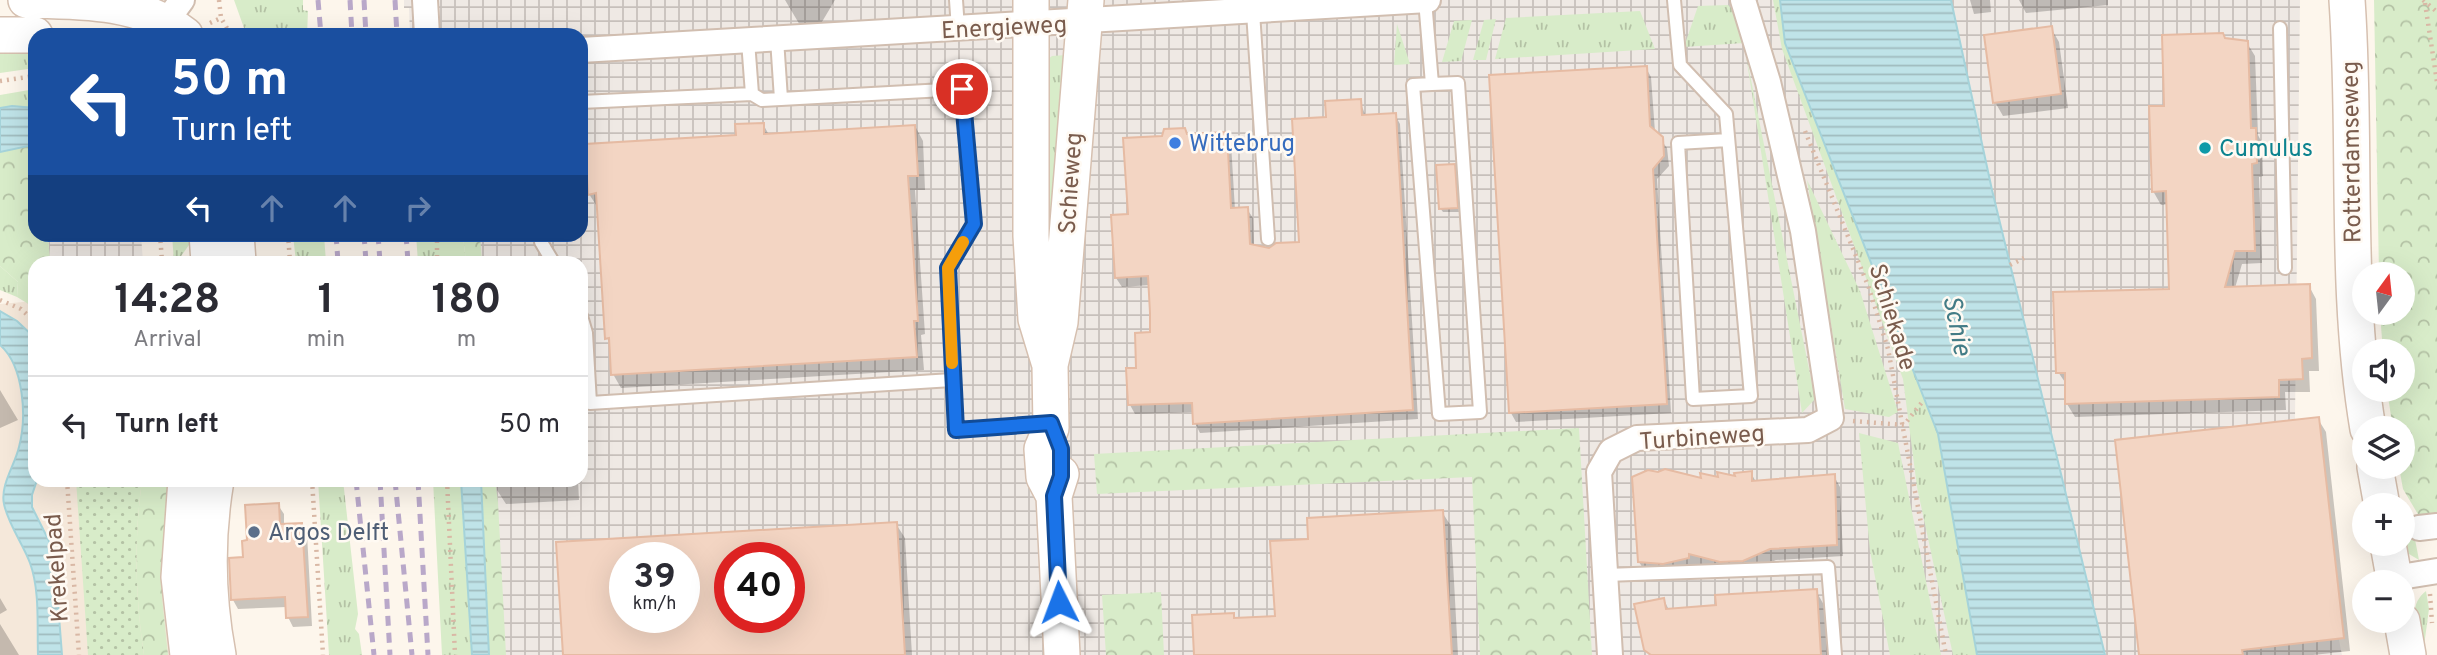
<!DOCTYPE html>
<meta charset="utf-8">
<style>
body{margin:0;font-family:Overpass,sans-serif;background:#f2f2f3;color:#2b2b33;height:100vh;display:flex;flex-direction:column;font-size:26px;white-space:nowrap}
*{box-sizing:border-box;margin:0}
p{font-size:23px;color:#7c7c81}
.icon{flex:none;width:38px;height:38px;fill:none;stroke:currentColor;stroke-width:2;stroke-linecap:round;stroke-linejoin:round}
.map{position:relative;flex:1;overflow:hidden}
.drawer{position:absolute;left:28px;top:256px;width:560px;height:231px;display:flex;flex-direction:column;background:#fff;border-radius:21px;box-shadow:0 7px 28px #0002}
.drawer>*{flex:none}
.banner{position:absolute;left:28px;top:28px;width:560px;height:214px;border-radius:21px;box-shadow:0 7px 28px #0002;background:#1a4fa0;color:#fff;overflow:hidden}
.needle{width:46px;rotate:15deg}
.tools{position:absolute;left:2352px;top:262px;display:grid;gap:14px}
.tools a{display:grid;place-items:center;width:63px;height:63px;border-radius:50%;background:#fff;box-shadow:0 7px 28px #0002;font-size:35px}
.speed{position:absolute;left:609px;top:542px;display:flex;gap:14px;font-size:35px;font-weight:700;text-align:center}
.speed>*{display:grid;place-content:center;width:91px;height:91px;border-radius:50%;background:#fff;box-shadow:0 7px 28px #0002;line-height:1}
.speed small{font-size:18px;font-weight:400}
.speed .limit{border:10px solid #d22;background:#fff;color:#111}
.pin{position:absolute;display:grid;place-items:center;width:60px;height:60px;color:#fff;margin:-30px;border:4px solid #fff;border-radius:50%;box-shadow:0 2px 7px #0007}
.me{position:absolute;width:77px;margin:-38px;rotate:357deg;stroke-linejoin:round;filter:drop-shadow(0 0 5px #0008)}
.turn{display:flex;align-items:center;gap:24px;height:147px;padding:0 28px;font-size:32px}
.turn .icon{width:91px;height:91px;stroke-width:2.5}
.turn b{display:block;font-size:49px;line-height:60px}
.lanes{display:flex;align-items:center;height:66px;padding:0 28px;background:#0003;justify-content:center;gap:35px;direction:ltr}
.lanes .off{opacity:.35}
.eta{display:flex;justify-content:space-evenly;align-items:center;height:119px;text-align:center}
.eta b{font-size:42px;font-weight:700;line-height:49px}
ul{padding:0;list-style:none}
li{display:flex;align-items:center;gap:21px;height:98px;padding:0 28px;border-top:2px solid #e1e1e2}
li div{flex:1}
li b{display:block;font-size:26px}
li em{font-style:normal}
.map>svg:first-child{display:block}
.residential{fill:#f5e8da}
.industrial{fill:url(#industrial-grid);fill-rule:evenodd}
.grass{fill:url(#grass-tufts)}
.forest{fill:url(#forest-crowns)}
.park{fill:url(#park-dots)}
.water{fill:url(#water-rules);stroke:#a5d3da;stroke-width:2}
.shadow{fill:#0003;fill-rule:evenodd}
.building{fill:#f3d5c3;stroke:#e6bba3;stroke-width:2;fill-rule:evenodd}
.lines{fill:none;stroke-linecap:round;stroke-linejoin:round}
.lane-casing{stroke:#d1beb0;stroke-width:16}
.street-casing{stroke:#d1beb0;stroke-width:28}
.secondary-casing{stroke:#d6c0b0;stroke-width:38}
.path{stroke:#d9b8a5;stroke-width:4.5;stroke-dasharray:2 5;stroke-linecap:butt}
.lane{stroke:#fff;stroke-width:12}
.street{stroke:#fff;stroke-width:24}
.secondary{stroke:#fff;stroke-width:35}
.rail{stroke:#b9a8c9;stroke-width:5;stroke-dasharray:10 7;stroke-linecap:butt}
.route-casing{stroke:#114b97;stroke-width:18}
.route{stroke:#1a73e8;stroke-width:12}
.slow{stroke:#f59e0b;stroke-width:12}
.shop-dot{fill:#3f7fe0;stroke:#fffaf3;stroke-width:2.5}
.culture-dot{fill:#0f9aa8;stroke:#fffaf3;stroke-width:2.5}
.service-dot{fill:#5c6f8a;stroke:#fffaf3;stroke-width:2.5}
.labels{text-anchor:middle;stroke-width:5;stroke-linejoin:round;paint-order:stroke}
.street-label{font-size:24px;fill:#7a5c4d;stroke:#fffaf3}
.shop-label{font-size:24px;fill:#366cbe;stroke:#fffaf3;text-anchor:start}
.culture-label{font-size:24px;fill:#0d838f;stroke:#fffaf3;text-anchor:start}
.service-label{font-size:24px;fill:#4e5e75;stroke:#fffaf3;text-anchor:start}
.water-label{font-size:26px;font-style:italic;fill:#437c86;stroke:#fffaf3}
</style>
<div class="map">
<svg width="2437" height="655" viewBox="0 0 2437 655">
<defs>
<pattern id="industrial-grid" width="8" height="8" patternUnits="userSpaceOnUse" patternTransform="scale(1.75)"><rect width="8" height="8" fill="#efe9e4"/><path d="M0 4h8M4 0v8" fill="none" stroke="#c7c0bb"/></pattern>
<pattern id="grass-tufts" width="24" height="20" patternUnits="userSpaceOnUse" patternTransform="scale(1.75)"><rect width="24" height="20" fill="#d8ecc9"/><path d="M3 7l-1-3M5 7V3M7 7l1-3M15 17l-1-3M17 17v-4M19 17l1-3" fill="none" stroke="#b4c2a5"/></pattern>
<pattern id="forest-crowns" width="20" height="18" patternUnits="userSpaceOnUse" patternTransform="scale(1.75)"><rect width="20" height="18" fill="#d8ecc9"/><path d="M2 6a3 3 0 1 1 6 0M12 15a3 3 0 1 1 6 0" fill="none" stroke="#b4c2a5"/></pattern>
<pattern id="park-dots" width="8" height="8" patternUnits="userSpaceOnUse" patternTransform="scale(1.75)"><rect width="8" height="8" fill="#d8ecc9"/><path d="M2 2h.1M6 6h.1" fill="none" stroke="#b4c2a5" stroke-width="1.8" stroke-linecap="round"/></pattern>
<pattern id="water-rules" width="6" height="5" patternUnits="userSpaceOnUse" patternTransform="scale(1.75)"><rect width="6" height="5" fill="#bfe3e8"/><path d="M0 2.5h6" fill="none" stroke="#a0bbbe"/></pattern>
</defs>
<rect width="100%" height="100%" fill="#fdf6ec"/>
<path class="residential" d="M 35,301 L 35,480 L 164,480 L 172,655 L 0,655 L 0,304 Z"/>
<path class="industrial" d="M 404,0 L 2300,0 L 2295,418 L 2342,655 L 489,655 L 481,480 L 581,480 L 581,262 L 466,262 L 463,235 L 581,234 L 581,35 L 410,35 L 409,8 L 404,8 ZM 625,558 L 684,558 L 684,618 L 625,618 ZM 730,558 L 789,558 L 789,618 L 730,618 Z
M 48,235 L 141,235 L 143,262 L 50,262 Z"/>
<path class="grass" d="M 234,0 L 303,0 L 303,10 L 308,11 L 307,35 L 241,35 L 244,28 Z
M 1773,0 L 1780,0 L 1785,43 L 1938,434 L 1977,655 L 1953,655 L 1917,487 L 1903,379 L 1782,49 Z
M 1728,5 L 1738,15 L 1815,399 L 1802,413 L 1744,43 L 1684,47 L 1698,6 Z
M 1640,11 L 1655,49 L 1495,59 L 1506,18 Z
M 1496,19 L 1486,60 L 1473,60 L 1484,20 Z
M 1472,20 L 1461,61 L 1442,62 L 1454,21 Z
M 1397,24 L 1410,64 L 1394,65 Z
M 0,47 L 35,47 L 35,68 L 0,73 Z
M 1066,55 L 1042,324 L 1041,65 L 1052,56 Z
M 35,89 L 35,108 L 0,108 L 0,95 Z
M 1807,180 L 1860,291 L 1898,412 L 1889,417 L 1845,409 Z
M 172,235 L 196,235 L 177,262 L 174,262 Z
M 293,235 L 324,235 L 326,262 L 296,262 Z
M 416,235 L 463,235 L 466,262 L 454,259 L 452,262 L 418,262 Z
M 0,266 L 18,282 L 17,297 L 0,290 Z
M 1859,433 L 1898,443 L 1941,655 L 1890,655 L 1870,551 Z
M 318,480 L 343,480 L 358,614 L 355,629 L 359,634 L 362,655 L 329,655 Z
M 433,480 L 461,480 L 472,655 L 442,655 Z
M 2403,511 L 2413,529 L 2419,560 L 2404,551 Z
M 2426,591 L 2429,609 L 2424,646 C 2418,626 2406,607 2426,591 Z"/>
<path class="forest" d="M 2374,0 L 2437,0 L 2437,513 L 2419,516 L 2403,489 L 2399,467 L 2403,467 L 2403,429 L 2393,429 L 2387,390 L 2403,390 L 2403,352 L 2383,352 L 2380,313 L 2403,313 L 2403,275 L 2379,275 Z
M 35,116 L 35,234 L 48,235 L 50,262 L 35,262 L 35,308 L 17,297 L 18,282 L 0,266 L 0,152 L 33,145 Z
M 463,235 L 480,235 L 482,262 L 466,262 Z
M 1579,428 L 1592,655 L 1480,655 L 1472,477 L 1097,494 L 1094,454 Z
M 142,480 L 169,480 L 162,597 L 168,655 L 144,655 C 135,595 134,539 142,480 Z
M 481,480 L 495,480 L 498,502 L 506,655 L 489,655 Z
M 1161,592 L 1164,655 L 1106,655 L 1102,595 Z"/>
<path class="park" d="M 76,480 L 142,480 C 134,539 135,595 144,655 L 88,655 Z"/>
<path class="water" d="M 1780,0 L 1951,0 L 1992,190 L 2105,655 L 1977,655 L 1938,434 L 1785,43 Z
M 12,106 L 35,108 L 33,145 L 0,152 L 0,108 Z
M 0,311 L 17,321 L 35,338 L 37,480 L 32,495 L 32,507 L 54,551 L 62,655 L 38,655 C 37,626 40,590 30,563 C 23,544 8,524 4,504 C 0,485 15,465 19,447 C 27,417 24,366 0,345 Z
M 461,480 L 481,480 L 489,655 L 472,655 Z"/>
<path class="shadow" d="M 785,0 L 835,0 L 810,42 Z
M 1970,0 L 1990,0 L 1991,12 L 1974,14 Z
M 2019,0 L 2108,0 L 2108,5 L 2026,13 Z
M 2051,28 L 2059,42 L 2068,108 L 2003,116 L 1995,102 Z
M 2224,39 L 2247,43 L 2255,56 L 2258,135 L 2262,143 L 2263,176 L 2259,177 L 2262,263 L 2242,264 L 2235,288 L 2309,286 L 2316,299 L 2319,371 L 2309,371 L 2310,392 L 2285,392 L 2286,410 L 2075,417 L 2067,404 L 2067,385 L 2058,372 L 2171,290 L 2169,204 L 2161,205 L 2153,191 L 2165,107 Z
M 1646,68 L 1651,77 L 1655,132 L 1667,148 L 1669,166 L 1657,179 L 1671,413 L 1516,422 L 1511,413 Z
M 1360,101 L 1366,117 L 1395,115 L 1400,124 L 1418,419 L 1200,433 L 1195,423 L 1194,412 L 1135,414 L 1130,405 L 1137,369 L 1152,334 L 1150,285 L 1122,287 L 1116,278 L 1130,216 L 1188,136 L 1226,134 L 1231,143 L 1235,210 L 1247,209 L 1253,218 L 1254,247 L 1270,249 L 1301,243 L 1328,119 Z
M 763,124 L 769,135 L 915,126 L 923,141 L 925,190 L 915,190 L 925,334 L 921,335 L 924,370 L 621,388 L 613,374 L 612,346 L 607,338 L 598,208 L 589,194 Z
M 1454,165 L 1459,212 L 1443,212 L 1440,208 Z
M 0,390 L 18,420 L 0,428 Z
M 2318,419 L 2326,432 L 2350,651 L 2313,655 L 2140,655 Z
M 1751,473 L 1756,482 L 1834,476 L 1840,487 L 1843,556 L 1776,560 L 1750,572 L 1727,573 L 1694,564 L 1694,569 L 1646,573 L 1639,562 L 1703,481 L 1736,479 Z
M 497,480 L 578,480 L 579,500 L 506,504 L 497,490 Z
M 278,505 L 284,514 L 284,526 L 301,525 L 307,534 L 312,626 L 293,627 L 288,617 L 287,607 L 238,609 L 233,600 L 231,560 L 245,559 L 249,542 Z
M 1442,512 L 1451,526 L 1458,655 L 1196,655 L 1233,615 L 1236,620 L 1276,617 L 1310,541 Z
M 896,524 L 905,538 L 912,655 L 564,655 L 558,544 ZM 625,558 L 684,558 L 684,618 L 625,618 ZM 730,558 L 789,558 L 789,618 L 730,618 Z
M 1816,591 L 1824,605 L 1828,655 L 1649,655 L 1645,649 L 1664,600 L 1669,610 L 1718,607 Z
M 0,598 L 7,610 L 0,614 Z
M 0,624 L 19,655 L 0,655 Z"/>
<path class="building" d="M 2052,26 L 2061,94 L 1993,103 L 1984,35 Z
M 2223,33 L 2225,38 L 2248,41 L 2251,128 L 2256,128 L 2257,163 L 2252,164 L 2255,251 L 2235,251 L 2225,287 L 2310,284 L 2312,358 L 2302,359 L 2303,379 L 2279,380 L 2279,397 L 2065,404 L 2065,373 L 2056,373 L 2053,292 L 2169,289 L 2166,191 L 2152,192 L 2149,106 L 2164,106 L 2162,35 Z
M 1647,66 L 1650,126 L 1663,137 L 1664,156 L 1653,169 L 1667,404 L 1509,413 L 1489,75 Z
M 1361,99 L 1362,115 L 1396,113 L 1413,410 L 1193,424 L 1192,403 L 1128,405 L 1126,368 L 1136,368 L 1135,333 L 1150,332 L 1150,313 L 1148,276 L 1115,278 L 1111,215 L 1128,214 L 1123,138 L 1162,136 L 1164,129 L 1185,128 L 1187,134 L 1227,132 L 1231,208 L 1248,207 L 1250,244 L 1269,248 L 1276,243 L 1299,242 L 1292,119 L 1326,117 L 1325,101 Z
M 764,123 L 764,134 L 915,125 L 918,176 L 908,176 L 918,321 L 914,321 L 917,357 L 611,375 L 609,338 L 605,339 L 596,193 L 588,195 L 585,144 L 736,135 L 735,124 Z
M 1455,164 L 1458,208 L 1439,209 L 1436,165 Z
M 2319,417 L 2344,638 L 2242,650 L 2243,655 L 2139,655 L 2115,440 Z
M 1665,469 L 1701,478 L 1700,473 L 1718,477 L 1717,472 L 1735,476 L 1734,473 L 1752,471 L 1752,481 L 1835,474 L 1837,545 L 1770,549 L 1743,561 L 1720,562 L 1689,554 L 1689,558 L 1663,564 L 1638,562 L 1632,477 L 1648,470 L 1658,472 Z
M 279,503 L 280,524 L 302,523 L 308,617 L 286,618 L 285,597 L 231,600 L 229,558 L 243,557 L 242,541 L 247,540 L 245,505 Z
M 1443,510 L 1452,655 L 1194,655 L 1192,615 L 1234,613 L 1234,618 L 1275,616 L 1270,541 L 1308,539 L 1307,518 Z
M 897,522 L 905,655 L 563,655 L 556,542 ZM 625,558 L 684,558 L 684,618 L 625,618 ZM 730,558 L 789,558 L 789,618 L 730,618 Z
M 1817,589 L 1821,655 L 1651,655 L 1644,650 L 1634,604 L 1664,598 L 1666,609 L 1716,605 L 1715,595 Z"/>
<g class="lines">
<defs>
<path id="lane" d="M 956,0 L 958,29
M 1425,0 L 1432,84 L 1458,83 L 1480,412 L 1439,414 L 1413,85 L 1432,84
M 1674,0 L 1680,65 L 1726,114 L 1751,396 L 1693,399 L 1678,143 L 1728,140
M 1253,12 L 1268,239
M 2280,28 L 2285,268
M 777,39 L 781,99 L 962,89 L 974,224 L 948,268 L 952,380
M 752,94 L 762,100 L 781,99
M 581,102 L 752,94 L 748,41
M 541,234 L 541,242 L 553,262
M 581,316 L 586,333 L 590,403 L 952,380 L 956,430 L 1047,424
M 1606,575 L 1828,567 L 1835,655"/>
<path id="street" d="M 425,0 L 427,35
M 157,34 L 182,0
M 581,50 L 1428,0
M 2419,528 L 2437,526
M 2394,578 L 2437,571
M 1610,655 L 1599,472 L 1611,451 L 1637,438 L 1808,430 L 1831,418 L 1803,231 L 1768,82 L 1743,0"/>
<path id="secondary" d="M 26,0 C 81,1 140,0 185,35
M 1031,0 L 1031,236 L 1036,319 L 1049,362
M 2347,0 C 2357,143 2344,287 2368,429
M 0,35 L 35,35
M 207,234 L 209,262
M 236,234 L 238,262
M 2375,467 L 2382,506
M 1061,474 L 1054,496 L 1062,655
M 186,480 L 179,577 L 188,655
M 216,480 C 206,539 207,596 218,655
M 1054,496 L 1044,477 L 1042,449 L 1051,428 L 1050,365 L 1060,322 L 1086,0
M 2388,544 L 2395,583
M 2402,621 L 2408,655"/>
</defs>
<use href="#lane" class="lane-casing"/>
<use href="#street" class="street-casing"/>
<use href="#secondary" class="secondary-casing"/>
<path class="path" d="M 219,0 L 221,18 L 231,35
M 2423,0 L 2437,12
M 2425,3 L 2437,82
M 210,23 L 221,18
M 0,81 L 35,76
M 1805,131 L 1869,288 L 1888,349 L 1946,655
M 160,234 L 162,262
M 288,234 L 290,262
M 437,234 L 437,262
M 2010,265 L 2024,258
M 0,300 L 21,309 L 35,322
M 1853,421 L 1904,425 L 1923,401
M 67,480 L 79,655
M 312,480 L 323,655
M 447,480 L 455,655
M 2430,594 L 2432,623"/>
<use href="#lane" class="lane"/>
<use href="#street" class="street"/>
<use href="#secondary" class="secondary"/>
<path class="rail" d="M 318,0 L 321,35
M 350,0 L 352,35
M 364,0 L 366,35
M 395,0 L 397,35
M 336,234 L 338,262
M 364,234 L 366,262
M 378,234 L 380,262
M 406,234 L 408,262
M 356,480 L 374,655
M 380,480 L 390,655
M 395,480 L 412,655
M 418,480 L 428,655"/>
</g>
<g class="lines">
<defs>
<path id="route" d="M 962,89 L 974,224 L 948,268 L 956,430 L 1051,423 L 1061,449 L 1061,476 L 1054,496 L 1059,602"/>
</defs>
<use href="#route" class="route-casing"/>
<use href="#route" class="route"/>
<path class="slow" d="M 952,363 L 948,268 L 963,242"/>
</g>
<circle class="shop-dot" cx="1175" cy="143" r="7"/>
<circle class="culture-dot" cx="2205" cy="148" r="7"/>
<circle class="service-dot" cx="254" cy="532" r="7"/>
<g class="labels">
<g class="street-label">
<text transform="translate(1004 27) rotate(-3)" y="8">Energieweg</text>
<text transform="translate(2351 152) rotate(-91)" y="8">Rotterdamseweg</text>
<text transform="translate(1070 183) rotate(-86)" y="8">Schieweg</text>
<text transform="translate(1893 317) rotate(73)" y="8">Schiekade</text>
<text transform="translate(1702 437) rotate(-4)" y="8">Turbineweg</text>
<text transform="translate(56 568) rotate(-94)" y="8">Krekelpad</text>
</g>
<g class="shop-label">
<text x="1189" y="151">Wittebrug</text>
</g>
<g class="culture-label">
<text x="2219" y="156">Cumulus</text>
</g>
<g class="service-label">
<text x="268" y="540">Argos Delft</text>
</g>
<g class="water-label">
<text transform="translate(1958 325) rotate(79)" y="9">Schie</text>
</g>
</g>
</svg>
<div class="tools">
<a><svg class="needle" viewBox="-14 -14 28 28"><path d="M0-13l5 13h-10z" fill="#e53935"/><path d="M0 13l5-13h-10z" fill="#7c7c81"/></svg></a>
<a><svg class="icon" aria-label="sound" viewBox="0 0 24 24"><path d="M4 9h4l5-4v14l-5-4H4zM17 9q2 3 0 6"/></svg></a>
<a><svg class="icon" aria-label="layers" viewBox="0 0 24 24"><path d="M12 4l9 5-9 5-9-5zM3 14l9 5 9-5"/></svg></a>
<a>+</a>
<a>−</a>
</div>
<div class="speed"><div>39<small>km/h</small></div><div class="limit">40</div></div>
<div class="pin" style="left:962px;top:89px;background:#d93025"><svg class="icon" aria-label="arrive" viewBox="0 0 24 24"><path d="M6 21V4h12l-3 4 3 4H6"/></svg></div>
<svg class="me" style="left:1059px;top:602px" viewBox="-20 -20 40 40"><path d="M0-17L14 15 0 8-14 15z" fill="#1a73e8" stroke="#fff" stroke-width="4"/></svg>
<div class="banner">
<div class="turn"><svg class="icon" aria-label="left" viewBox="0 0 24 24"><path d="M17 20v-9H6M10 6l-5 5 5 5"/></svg><div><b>50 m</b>Turn left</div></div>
<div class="lanes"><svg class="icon" aria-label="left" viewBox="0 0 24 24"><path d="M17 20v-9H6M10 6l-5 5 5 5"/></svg><svg class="icon off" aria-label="ahead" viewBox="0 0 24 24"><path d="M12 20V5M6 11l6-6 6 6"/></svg><svg class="icon off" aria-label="ahead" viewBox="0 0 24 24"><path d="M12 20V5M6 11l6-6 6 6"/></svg><svg class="icon off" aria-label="right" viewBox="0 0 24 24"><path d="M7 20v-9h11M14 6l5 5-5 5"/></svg></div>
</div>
<section class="drawer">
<div class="eta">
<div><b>14:28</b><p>Arrival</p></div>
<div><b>1</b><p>min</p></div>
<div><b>180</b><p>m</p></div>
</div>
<ul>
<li><svg class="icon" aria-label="left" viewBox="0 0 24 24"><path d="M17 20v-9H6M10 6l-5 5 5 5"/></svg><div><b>Turn left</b></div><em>50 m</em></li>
</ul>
</section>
</div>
